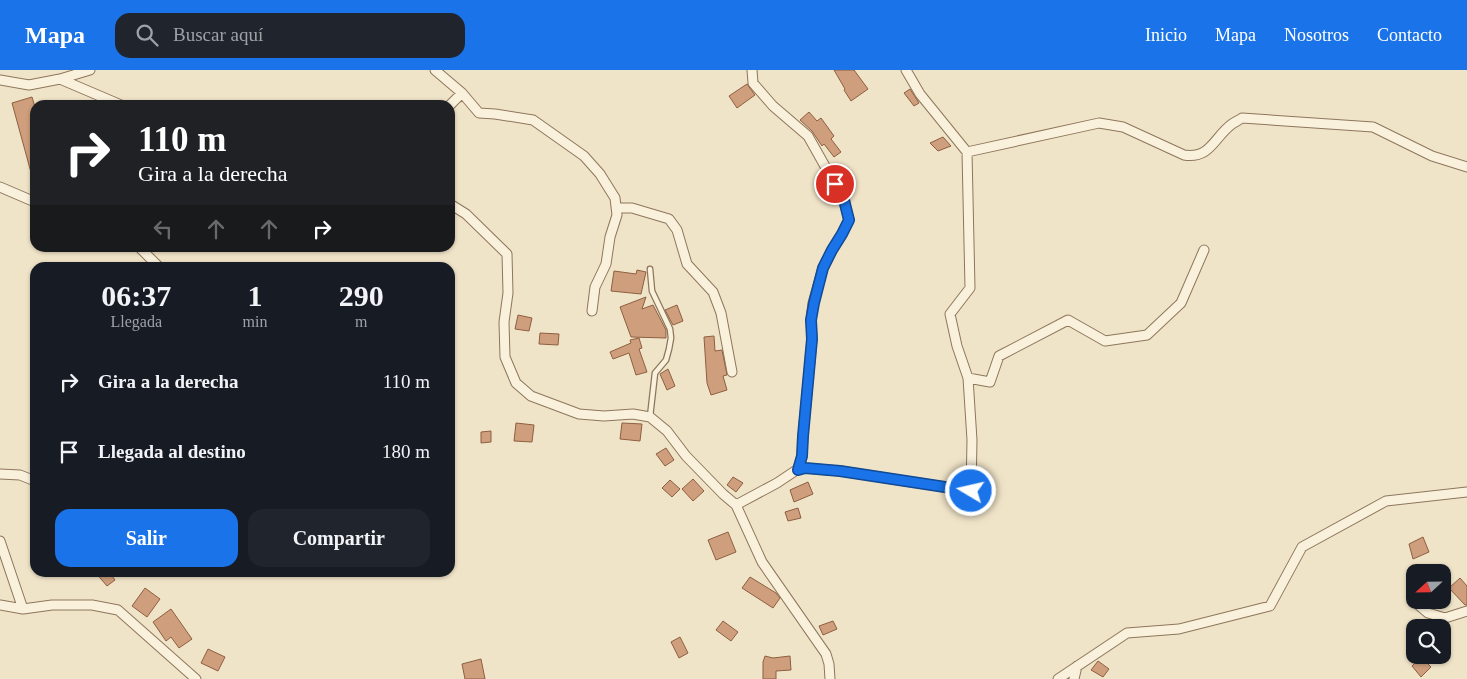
<!DOCTYPE html>
<html lang="es">
<meta charset="utf-8">
<style>
body{margin:0;font-family:Georgia,serif;background:#20242c;color:#f1f3f6;height:100vh;display:flex;flex-direction:column;font-size:19px;white-space:nowrap}
*{box-sizing:border-box;margin:0}
p{font-size:16px;color:#9ea1a6}
.icon{flex:none;width:28px;height:28px;fill:none;stroke:currentColor;stroke-width:2;stroke-linecap:round;stroke-linejoin:round}
.map{position:relative;flex:1;overflow:hidden}
.panel{position:absolute;left:30px;top:192px;width:425px;height:315px;display:flex;flex-direction:column;background:#171b24;border-radius:15px;box-shadow:0 1px 4px #0004}
.panel>*{flex:none}
.top-card{position:absolute;left:30px;top:30px;width:425px;height:152px;border-radius:15px;box-shadow:0 1px 4px #0004;background:#202124;color:#fff;overflow:hidden}
.needle{width:32px;rotate:248deg}
.controls{position:absolute;left:1406px;top:494px;display:grid;gap:10px}
.controls a{display:grid;place-items:center;width:45px;height:45px;border-radius:10px;background:#171b24;box-shadow:0 1px 4px #0004;font-size:25px}
.pin{position:absolute;display:grid;place-items:center;width:42px;height:42px;color:#fff;margin:-21px;border:2px solid #fff;border-radius:50%;box-shadow:0 1px 5px #0007}
.me{position:absolute;width:55px;margin:-28px;rotate:279deg;stroke-linejoin:round;filter:drop-shadow(0 0 4px #0008)}
.turn{display:flex;align-items:center;gap:18px;height:105px;padding:0 25px;font-size:22px}
.turn .icon{width:65px;height:65px;stroke-width:2.5}
.turn b{display:block;font-size:35px;line-height:42px}
.lanes{display:flex;align-items:center;height:48px;padding:0 25px;background:#0003;justify-content:center;gap:25px;direction:ltr}
.lanes .off{opacity:.35}
.eta{display:flex;justify-content:space-evenly;align-items:center;height:85px;text-align:center}
.eta b{font-size:30px;font-weight:700;line-height:35px}
.cta{display:flex;gap:10px;margin-top:auto;padding:10px 25px}
.cta a{flex:1;height:58px;border-radius:15px;background:#1a73e8;color:#fff;font-size:20px;font-weight:700;line-height:58px;text-align:center}
.cta a+a{background:#20242c;color:#f1f3f6}
ul{padding:0;list-style:none}
li{display:flex;align-items:center;gap:15px;height:70px;padding:0 25px}
li div{flex:1}
li b{display:block;font-size:19px}
li em{font-style:normal}
header{display:flex;align-items:center;gap:30px;box-sizing:border-box;height:70px;padding:0 25px;background:#1a73e8;color:#fff}
header strong{font-size:24px}
nav{display:flex;gap:28px;margin-inline-start:auto;font-size:18px}
.search{width:350px;height:45px;background:#20242c;display:flex;align-items:center;gap:12px;box-sizing:border-box;padding:0 18px;border-radius:15px;color:#9ea1a6;font-size:19px}
.map>svg:first-child{display:block}
.building{fill:#cf9f7d;stroke:#8d5f41}
.lines{fill:none;stroke-linecap:round;stroke-linejoin:round}
.service-casing{stroke:#8d765c;stroke-width:7}
.minor-casing{stroke:#8d765c;stroke-width:11}
.service{stroke:#faf1dc;stroke-width:4.5}
.minor{stroke:#faf1dc;stroke-width:9}
.route-casing{stroke:#114b97;stroke-width:12}
.route{stroke:#1a73e8;stroke-width:9}
</style>
<header>
<strong>Mapa</strong>
<div class="search"><svg class="icon" aria-label="search" viewBox="0 0 24 24"><circle cx="10" cy="10" r="6"/><path d="M15 15l6 6"/></svg>Buscar aquí</div>
<nav><a>Inicio</a><a>Mapa</a><a>Nosotros</a><a>Contacto</a></nav>
</header>
<div class="map">
<svg width="1467" height="609" viewBox="0 0 1467 609">
<rect width="100%" height="100%" fill="#f0e4c8"/>
<path class="building" d="M 834,0 L 854,0 L 868,19 L 851,31 L 844,20 L 845,19 Z
M 747,14 L 755,25 L 737,38 L 729,26 Z
M 910,19 L 919,33 L 914,36 L 904,23 Z
M 32,27 L 35,37 L 35,105 L 32,106 L 12,33 Z
M 809,42 L 817,51 L 821,48 L 834,66 L 831,69 L 841,82 L 834,87 L 824,74 L 822,76 L 812,61 L 800,50 Z
M 943,67 L 951,76 L 938,81 L 930,73 Z
M 637,200 L 646,202 L 641,224 L 611,221 L 614,201 L 636,204 Z
M 646,227 L 642,239 L 653,235 L 666,260 L 666,268 L 631,267 L 620,237 Z
M 677,235 L 683,251 L 673,255 L 665,240 Z
M 518,245 L 532,248 L 529,261 L 515,259 Z
M 540,263 L 559,264 L 558,275 L 539,274 Z
M 714,266 L 715,281 L 722,280 L 727,305 L 723,306 L 727,320 L 711,325 L 707,313 L 704,267 Z
M 639,268 L 642,278 L 639,279 L 647,302 L 636,305 L 629,283 L 613,289 L 610,282 L 631,273 L 630,270 Z
M 668,299 L 675,316 L 667,320 L 660,304 Z
M 516,353 L 534,355 L 532,372 L 514,371 Z
M 622,353 L 642,354 L 640,371 L 620,369 Z
M 491,361 L 491,372 L 481,373 L 481,362 Z
M 666,378 L 674,390 L 665,396 L 656,384 Z
M 733,407 L 743,413 L 736,422 L 727,415 Z
M 693,409 L 704,421 L 693,431 L 682,419 Z
M 670,410 L 680,419 L 672,427 L 662,418 Z
M 808,412 L 813,424 L 794,432 L 790,420 Z
M 798,438 L 801,448 L 788,451 L 785,442 Z
M 728,462 L 736,482 L 716,490 L 708,470 Z
M 1423,467 L 1429,482 L 1413,489 L 1409,474 Z
M 95,502 L 109,502 L 115,510 L 107,516 Z
M 750,507 L 776,523 L 780,528 L 773,538 L 742,518 Z
M 1460,508 L 1467,516 L 1467,535 L 1465,535 L 1449,518 Z
M 145,518 L 160,529 L 147,547 L 132,536 Z
M 171,539 L 192,569 L 179,578 L 171,567 L 166,571 L 153,552 Z
M 723,551 L 738,562 L 731,571 L 716,560 Z
M 833,551 L 837,559 L 823,565 L 819,556 Z
M 680,567 L 688,583 L 679,588 L 671,572 Z
M 208,579 L 225,587 L 218,601 L 201,593 Z
M 765,586 L 773,588 L 790,586 L 791,600 L 776,601 L 776,609 L 763,609 L 763,592 Z
M 1421,587 L 1431,597 L 1421,607 L 1412,596 Z
M 481,589 L 485,609 L 465,609 L 462,594 Z
M 1098,591 L 1109,599 L 1103,607 L 1091,600 Z"/>
<g class="lines">
<defs>
<path id="service" d="M 650,347 L 655,303 L 666,290 L 669,279 L 671,268 L 670,259 L 652,221 L 650,199"/>
<path id="minor" d="M 435,0 L 462,23 L 479,43 L 495,44 L 533,50 L 584,86 L 600,104 L 615,128 L 617,145 L 610,167 L 606,194 L 595,217 L 592,241
M 60,9 L 121,35
M 0,10 L 29,15 L 60,9 L 90,0
M 450,35 L 462,23
M 967,82 L 1099,53 L 1123,57 L 1184,85 C 1211,89 1214,67 1232,54 C 1235,52 1239,50 1242,48 L 1373,57 L 1432,86 L 1467,97
M 0,117 L 35,132
M 450,134 L 466,144 L 507,184 L 508,223 L 504,252 L 505,287 L 516,313 L 531,326 L 579,344 L 604,346 L 633,344 L 650,347 L 667,361 L 686,386 L 723,424 L 736,435 L 762,492 L 826,584 L 829,594 L 830,609
M 616,138 L 632,138 L 669,149 L 677,160 L 687,194 L 713,222 L 721,243 L 732,302
M 140,178 L 160,198
M 968,308 L 990,312 L 999,286 L 1068,250 L 1105,271 L 1147,265 L 1181,233 L 1204,180
M 798,399 L 805,398 L 840,401 L 971,421 L 972,370 L 968,308 L 957,276 L 950,244 L 970,218 L 967,82 L 920,24 L 906,0
M 0,404 L 20,405 L 35,411
M 736,435 L 777,413 L 798,399 L 802,386 L 803,366 L 812,269 L 811,250 L 813,233 L 823,198 L 832,180 L 842,164 L 849,150 L 844,130 L 808,66 L 773,36 L 753,13 L 752,0
M 0,471 L 23,539
M 1415,532 L 1428,543 L 1445,548 L 1467,541
M 0,535 L 23,539 L 52,535 L 92,535 L 118,540 L 196,609
M 1058,609 L 1127,563 L 1179,559 L 1270,536 L 1302,477 L 1386,431 L 1467,422
M 1074,609 L 1077,596"/>
</defs>
<use href="#service" class="service-casing"/>
<use href="#minor" class="minor-casing"/>
<use href="#service" class="service"/>
<use href="#minor" class="minor"/>
</g>
<g class="lines">
<defs>
<path id="route" d="M 835,114 L 844,130 L 849,150 L 842,164 L 832,180 L 823,198 L 814,233 L 811,250 L 812,269 L 803,366 L 802,386 L 798,400 L 805,398 L 840,401 L 971,421"/>
</defs>
<use href="#route" class="route-casing"/>
<use href="#route" class="route"/>
</g>
</svg>
<div class="controls">
<a><svg class="needle" viewBox="-14 -14 28 28"><path d="M0-13l5 13h-10z" fill="#e53935"/><path d="M0 13l5-13h-10z" fill="#9ea1a6"/></svg></a>
<a><svg class="icon" aria-label="search" viewBox="0 0 24 24"><circle cx="10" cy="10" r="6"/><path d="M15 15l6 6"/></svg></a>
</div>
<div class="pin" style="left:835px;top:114px;background:#d93025"><svg class="icon" aria-label="arrive" viewBox="0 0 24 24"><path d="M6 21V4h12l-3 4 3 4H6"/></svg></div>
<svg class="me" style="left:971px;top:421px" viewBox="-20 -20 40 40"><circle r="17" fill="#1a73e8" stroke="#fff" stroke-width="3"/><path d="M0-11L8 9 0 5-8 9z" fill="#fff"/></svg>
<div class="top-card">
<div class="turn"><svg class="icon" aria-label="right" viewBox="0 0 24 24"><path d="M7 20v-9h11M14 6l5 5-5 5"/></svg><div><b>110 m</b>Gira a la derecha</div></div>
<div class="lanes"><svg class="icon off" aria-label="left" viewBox="0 0 24 24"><path d="M17 20v-9H6M10 6l-5 5 5 5"/></svg><svg class="icon off" aria-label="ahead" viewBox="0 0 24 24"><path d="M12 20V5M6 11l6-6 6 6"/></svg><svg class="icon off" aria-label="ahead" viewBox="0 0 24 24"><path d="M12 20V5M6 11l6-6 6 6"/></svg><svg class="icon" aria-label="right" viewBox="0 0 24 24"><path d="M7 20v-9h11M14 6l5 5-5 5"/></svg></div>
</div>
<section class="panel">
<div class="eta">
<div><b>06:37</b><p>Llegada</p></div>
<div><b>1</b><p>min</p></div>
<div><b>290</b><p>m</p></div>
</div>
<ul>
<li><svg class="icon" aria-label="right" viewBox="0 0 24 24"><path d="M7 20v-9h11M14 6l5 5-5 5"/></svg><div><b>Gira a la derecha</b></div><em>110 m</em></li>
<li><svg class="icon" aria-label="arrive" viewBox="0 0 24 24"><path d="M6 21V4h12l-3 4 3 4H6"/></svg><div><b>Llegada al destino</b></div><em>180 m</em></li>
</ul>
<div class="cta"><a>Salir</a><a>Compartir</a></div>
</section>
</div>
